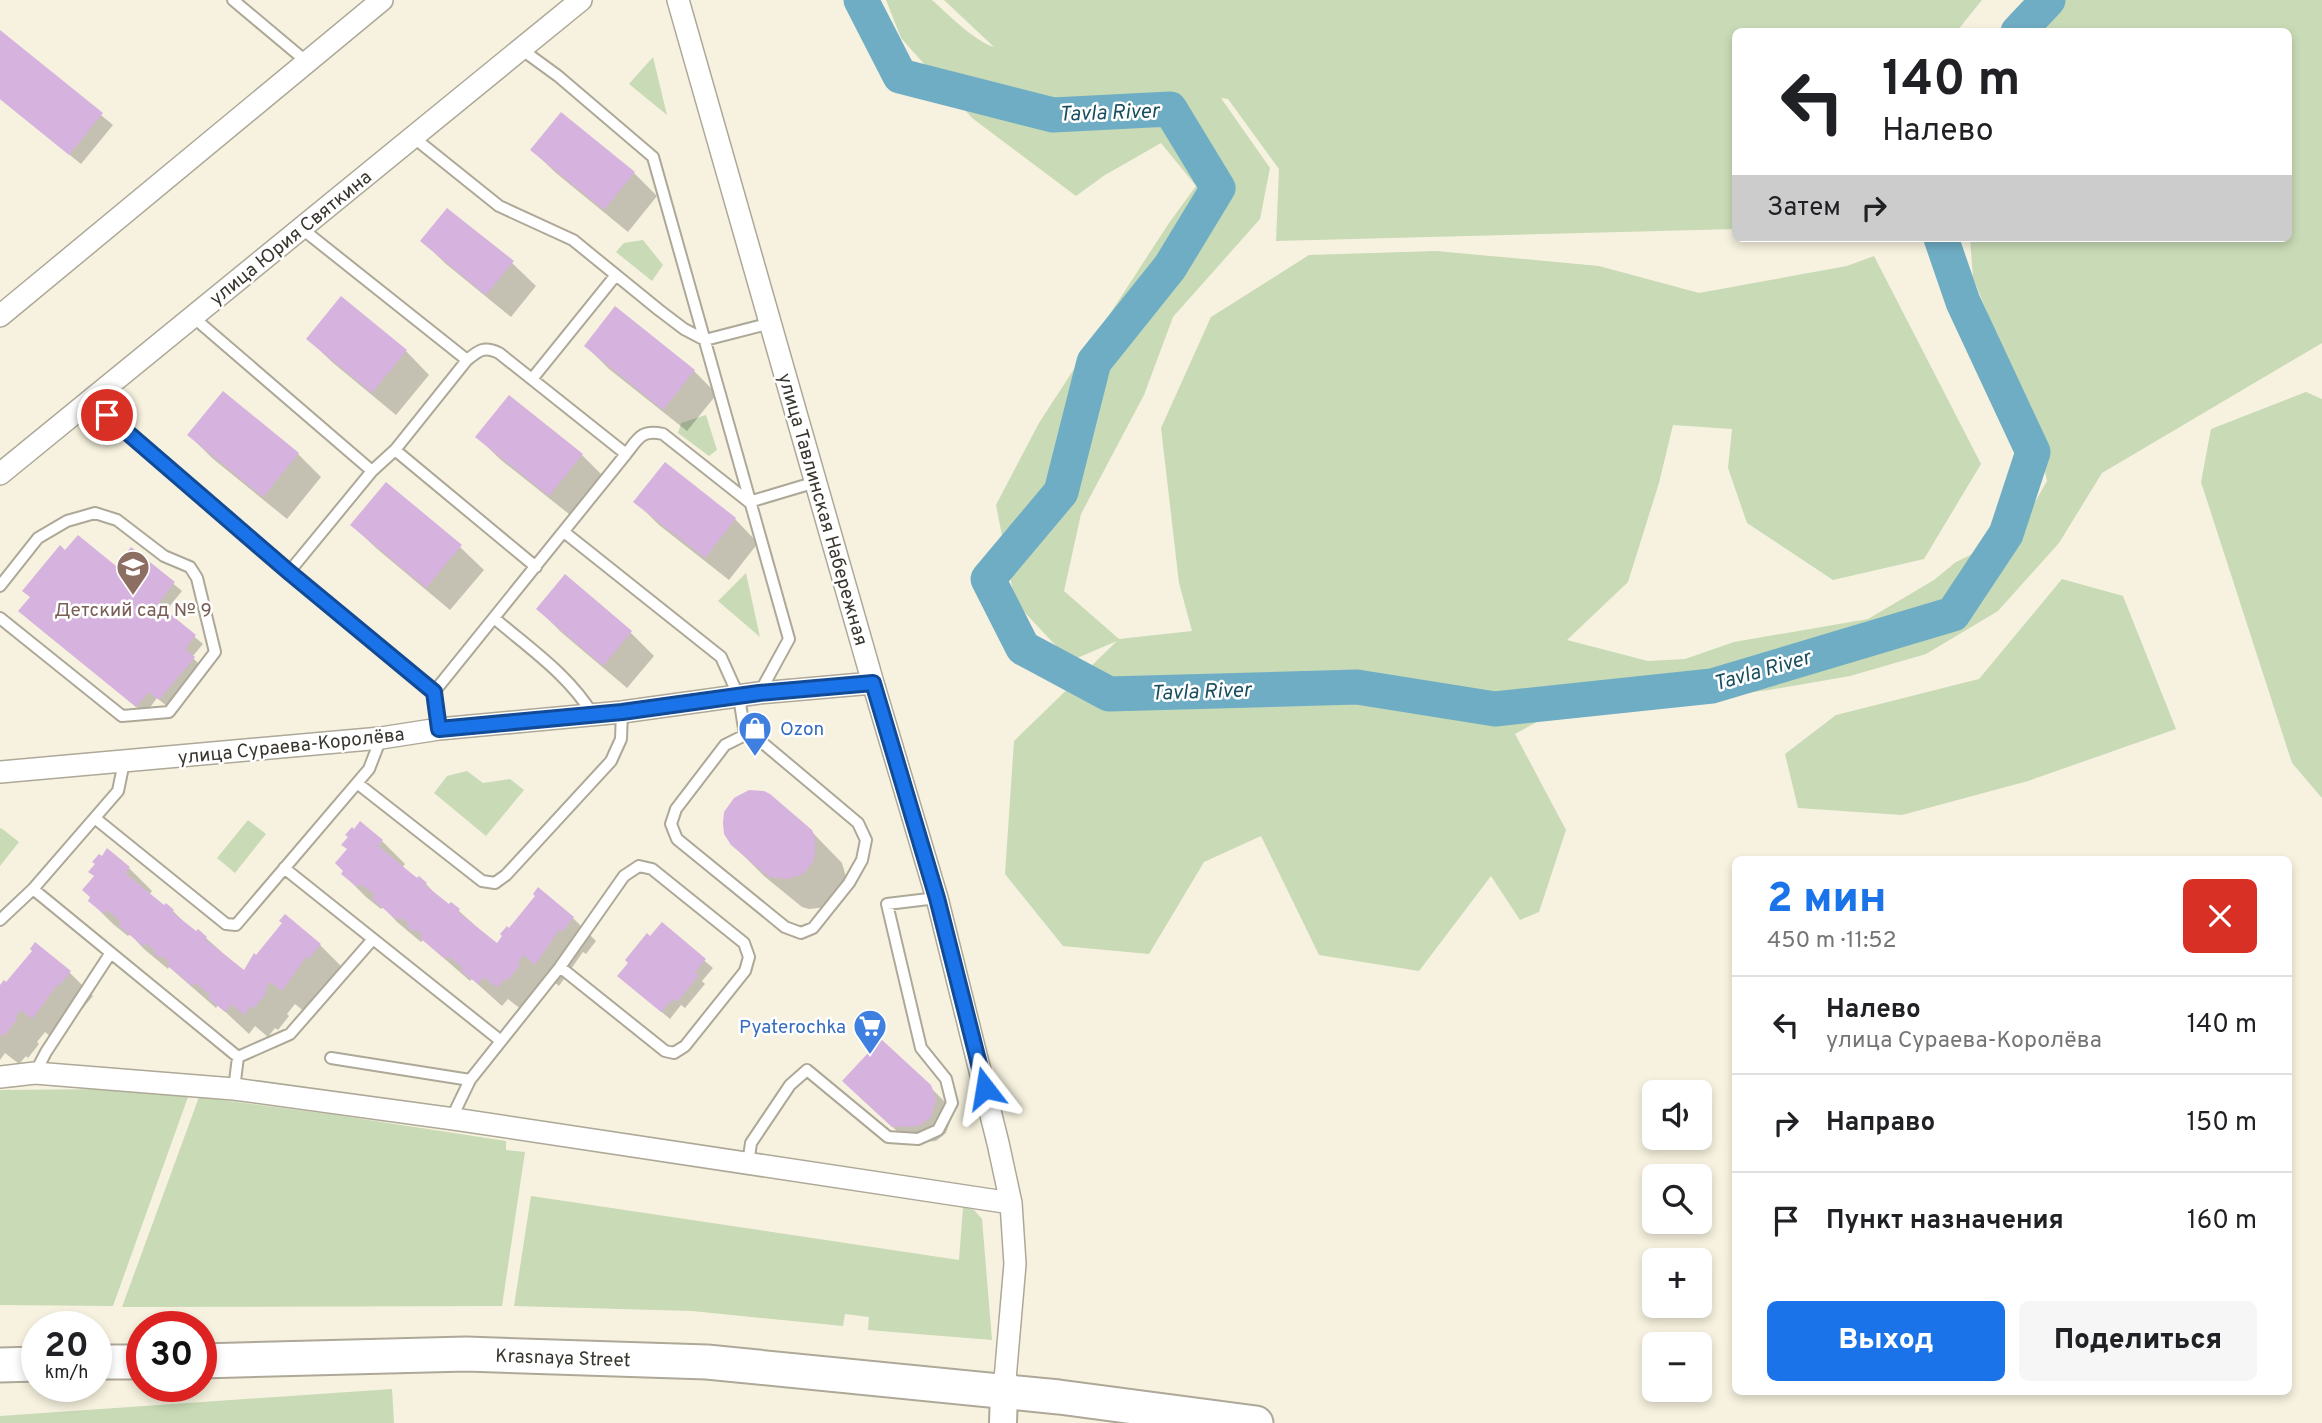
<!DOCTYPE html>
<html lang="ru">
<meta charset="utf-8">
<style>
body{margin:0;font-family:Overpass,sans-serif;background:#f6f6f6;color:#202124;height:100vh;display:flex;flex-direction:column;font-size:26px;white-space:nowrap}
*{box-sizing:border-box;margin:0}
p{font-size:23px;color:#757577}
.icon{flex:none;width:38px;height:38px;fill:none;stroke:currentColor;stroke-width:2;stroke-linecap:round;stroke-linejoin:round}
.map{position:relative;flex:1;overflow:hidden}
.panel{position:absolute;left:1732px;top:856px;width:560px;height:539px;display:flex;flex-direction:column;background:#fff;border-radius:10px;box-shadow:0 4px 10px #0003}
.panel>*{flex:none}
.guide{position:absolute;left:1732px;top:28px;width:560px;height:214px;border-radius:10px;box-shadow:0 4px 10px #0003;background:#fff;color:#202124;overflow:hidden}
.controls{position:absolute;left:1642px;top:1080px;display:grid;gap:14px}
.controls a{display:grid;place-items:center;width:70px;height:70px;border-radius:10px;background:#fff;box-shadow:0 4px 10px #0003;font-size:35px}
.speed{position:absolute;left:21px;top:1311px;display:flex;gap:14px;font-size:35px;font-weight:700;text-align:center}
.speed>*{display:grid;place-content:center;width:91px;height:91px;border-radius:50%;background:#fff;box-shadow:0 4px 10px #0003;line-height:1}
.speed small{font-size:18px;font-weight:400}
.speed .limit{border:10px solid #d22;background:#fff;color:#111}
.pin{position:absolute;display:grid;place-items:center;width:60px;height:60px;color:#fff;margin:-30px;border:4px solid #fff;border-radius:50%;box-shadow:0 2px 7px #0007}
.me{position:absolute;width:77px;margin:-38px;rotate:346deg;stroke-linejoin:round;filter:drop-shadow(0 0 5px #0008)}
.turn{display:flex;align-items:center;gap:24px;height:147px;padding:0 35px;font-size:32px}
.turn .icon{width:91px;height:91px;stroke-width:2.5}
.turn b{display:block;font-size:49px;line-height:60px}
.then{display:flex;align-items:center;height:66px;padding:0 35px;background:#0003;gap:14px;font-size:26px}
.round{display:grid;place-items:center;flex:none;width:74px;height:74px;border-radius:10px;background:#f6f6f6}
.headline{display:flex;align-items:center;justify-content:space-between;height:119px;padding:0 35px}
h1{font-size:42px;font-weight:800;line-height:52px;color:#1a73e8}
.action{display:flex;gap:14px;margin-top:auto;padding:14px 35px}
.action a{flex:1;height:80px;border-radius:10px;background:#1a73e8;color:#fff;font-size:28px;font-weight:800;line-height:80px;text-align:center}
.action a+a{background:#f6f6f6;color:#202124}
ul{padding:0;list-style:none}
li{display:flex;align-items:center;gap:21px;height:98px;padding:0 35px;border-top:2px solid #e0e0e0}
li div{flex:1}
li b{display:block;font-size:26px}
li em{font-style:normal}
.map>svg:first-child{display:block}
.green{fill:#c8dab6}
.shadow{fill:#0003}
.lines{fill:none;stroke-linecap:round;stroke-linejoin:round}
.river{stroke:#6fadc4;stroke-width:35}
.building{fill:#d6b2de}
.service-casing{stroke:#ada897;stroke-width:14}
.minor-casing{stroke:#ada897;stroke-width:24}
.tertiary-casing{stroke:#ada897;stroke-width:30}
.primary-casing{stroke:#ada897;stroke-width:37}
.service{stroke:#fff;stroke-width:10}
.minor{stroke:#fff;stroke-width:21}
.tertiary{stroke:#fff;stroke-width:26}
.primary{stroke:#fff;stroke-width:33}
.route-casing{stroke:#114b97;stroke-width:18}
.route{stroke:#1a73e8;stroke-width:12}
.labels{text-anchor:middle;stroke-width:5;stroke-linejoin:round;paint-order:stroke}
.street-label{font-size:19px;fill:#38362e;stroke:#fff}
.education-label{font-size:19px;fill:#785e54;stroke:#fff}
.shop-label{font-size:19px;fill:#366cbe;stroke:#fff;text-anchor:start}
.water-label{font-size:21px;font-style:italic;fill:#194e5f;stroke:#fff}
</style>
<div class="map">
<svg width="2322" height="1423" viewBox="0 0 2322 1423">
<rect width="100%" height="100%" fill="#f7f2df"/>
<path class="green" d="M 886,0 L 932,0 C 948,14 974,41 994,47 L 944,0 L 1982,0 L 1957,31 L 1736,32 L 1736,229 L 1276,241 L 1279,169 L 1228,99 L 1221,98 L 1270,168 L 1260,219 L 1173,317 L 1144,395 L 1081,514 L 1064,591 L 1119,639 L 1192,631 L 1179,583 L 1161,428 L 1211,317 L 1309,255 L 1436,251 L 1599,266 L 1699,293 L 1847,266 L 1874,256 L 1981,464 L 1924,559 L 1833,580 L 1747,523 L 1728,468 L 1732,429 L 1673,425 L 1659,483 L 1628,582 L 1567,640 L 1648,661 L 1685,659 L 1734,642 L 1868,619 L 1934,580 L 1956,562 L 2018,532 L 2047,481 L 2031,407 L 1996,335 L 1973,278 L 1970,238 L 2289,238 L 2289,32 L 2001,31 L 2028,0 L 2322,0 L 2322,343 L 2102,473 L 2059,543 L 1998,611 L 1926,654 L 1850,676 L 1769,690 L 1615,709 L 1603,686 L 1515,734 L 1566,830 L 1539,912 L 1520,920 L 1491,876 L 1419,971 L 1319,955 L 1261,836 L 1204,862 L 1149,954 L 1063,946 L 1005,874 L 1014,741 L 1117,641 L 1070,661 L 1015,602 L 996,505 L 1039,423 L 1169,223 L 1196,186 L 1161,143 L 1105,175 L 1076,196 L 972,118 L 901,38 Z
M 653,57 L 667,115 L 629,84 Z
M 643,240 L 663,265 L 652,281 L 616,252 L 624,243 Z
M 2306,392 L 2322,399 L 2322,798 L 2292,763 L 2201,482 L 2211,429 Z
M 706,415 L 717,450 L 709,456 L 678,433 L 681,423 Z
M 746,573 L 760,637 L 718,601 Z
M 2062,579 L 2123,596 L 2176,729 L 2028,781 L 1902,815 L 1798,808 L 1785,754 L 1836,715 L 1979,679 Z
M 467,771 L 483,783 L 510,779 L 524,790 L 486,836 L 434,793 L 447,776 Z
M 248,820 L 266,834 L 235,873 L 217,858 Z
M 1,828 L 19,842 L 0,866 L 0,829 Z
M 108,1089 L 188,1097 L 113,1306 L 0,1305 L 0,1090 Z
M 199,1097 L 336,1115 L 506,1141 L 506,1150 L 525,1152 L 502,1306 L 122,1307 Z
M 531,1196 L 959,1260 L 963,1207 L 974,1210 L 982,1219 L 992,1340 L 868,1330 L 869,1317 L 845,1314 L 843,1326 L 692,1311 L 514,1306 Z
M 392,1389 L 394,1423 L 0,1423 L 0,1416 Z"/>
<path class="shadow" d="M 0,32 L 113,125 L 81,164 L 0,99 Z
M 532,150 L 634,173 L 657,196 L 628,232 L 556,173 Z
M 422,241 L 512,263 L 536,286 L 511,317 L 446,264 Z
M 342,298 L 406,351 L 429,375 L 396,415 L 332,362 L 308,339 Z
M 586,346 L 694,371 L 717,394 L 687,431 L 609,369 Z
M 189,435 L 298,454 L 321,477 L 287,519 L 212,458 Z
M 477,437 L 582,455 L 605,478 L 574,518 L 501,460 Z
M 636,502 L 735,519 L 758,543 L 729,580 L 659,525 Z
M 352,525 L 460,547 L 484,570 L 450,610 L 376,548 Z
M 132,549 L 182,591 L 165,612 L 203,644 L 192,657 L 201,666 L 168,707 L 157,698 L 145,714 L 28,619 L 66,552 L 116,568 Z
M 538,609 L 630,632 L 654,656 L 627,688 L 561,632 Z
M 811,831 L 842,863 L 846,877 L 843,893 L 828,907 L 809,909 L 802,907 L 764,876 L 732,844 Z
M 382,841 L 405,864 L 402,868 L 426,884 L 445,904 L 459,911 L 497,945 L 573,918 L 596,941 L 586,954 L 583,952 L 559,986 L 548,977 L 522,1010 L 508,999 L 502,1006 L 472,979 L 470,981 L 423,940 L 421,942 L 397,922 L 383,907 L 381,909 L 366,897 L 343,874 Z
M 129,868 L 152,891 L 149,895 L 164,908 L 166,906 L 173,911 L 191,929 L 206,938 L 244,972 L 320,945 L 343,968 L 333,981 L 330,979 L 306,1013 L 295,1004 L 287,1014 L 289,1016 L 278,1030 L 275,1028 L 268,1037 L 255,1026 L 249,1034 L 218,1005 L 216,1008 L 169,967 L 168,969 L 144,949 L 130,934 L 128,936 L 113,924 L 90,901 Z
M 662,925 L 713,968 L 702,981 L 705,984 L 685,1008 L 681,1005 L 670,1019 L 627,983 L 651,939 Z
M 35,944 L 70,973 L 93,996 L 83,1008 L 81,1006 L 56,1041 L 45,1032 L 37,1042 L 39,1044 L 28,1058 L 26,1056 L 19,1064 L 5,1053 L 0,1060 L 0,988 L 7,985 L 34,951 Z
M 929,1086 L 946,1103 L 952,1116 L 946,1133 L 936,1141 L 910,1143 L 860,1097 Z"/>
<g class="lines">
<path class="river" d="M 861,0 L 900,76 L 1053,115 L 1170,109 L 1218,188 L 1170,267 L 1094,362 L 1061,492 L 988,579 L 1023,648 L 1109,694 L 1357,687 L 1495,709 L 1712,686 L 1953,614 L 2006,534 L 2033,452 L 1963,302 L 1941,238
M 2018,32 L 2048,0"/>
</g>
<path class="building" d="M 0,30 L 103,113 L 69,155 L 0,99 Z
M 561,112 L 635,172 L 604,210 L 530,150 Z
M 447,208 L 514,261 L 486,295 L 420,241 Z
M 341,296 L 407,350 L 372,393 L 306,339 Z
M 615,306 L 695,370 L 663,410 L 584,346 Z
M 223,391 L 299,453 L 263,497 L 187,435 Z
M 509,395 L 583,454 L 549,496 L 475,437 Z
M 665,462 L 736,518 L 705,558 L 633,502 Z
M 386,482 L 462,545 L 426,588 L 350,525 Z
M 78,535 L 116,566 L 131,547 L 175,582 L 158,604 L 196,635 L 185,649 L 195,657 L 159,700 L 149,692 L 136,707 L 18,611 L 30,597 L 22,591 L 60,545 L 65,550 Z
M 565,574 L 632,631 L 603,666 L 536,609 Z
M 749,790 L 764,791 L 770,794 L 812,830 L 815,838 L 815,854 L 813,862 L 803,874 L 788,879 L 769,877 L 731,845 L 724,834 L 723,823 L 724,812 L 734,798 Z
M 360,821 L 383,840 L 378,846 L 417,878 L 419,876 L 427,883 L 425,885 L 449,904 L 451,902 L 460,909 L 458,912 L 497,943 L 502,936 L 500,934 L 507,926 L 509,928 L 535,896 L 533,894 L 538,887 L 574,917 L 562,932 L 559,930 L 535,965 L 524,955 L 518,963 L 520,965 L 507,981 L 504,979 L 497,988 L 484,977 L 478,984 L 461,971 L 463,968 L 448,956 L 445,959 L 420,938 L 422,935 L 415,929 L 413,932 L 407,926 L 409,924 L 400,917 L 397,920 L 372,899 L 375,895 L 360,884 L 357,887 L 341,874 L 343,871 L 335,863 L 347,849 L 341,845 L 348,837 L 345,835 L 352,827 L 354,829 Z
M 107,848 L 130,867 L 125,873 L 164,905 L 166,903 L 174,910 L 172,912 L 196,931 L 198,929 L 207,937 L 205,939 L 244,970 L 254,953 L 256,955 L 282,923 L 279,921 L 285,914 L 321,944 L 309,959 L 306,957 L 282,991 L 270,982 L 265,990 L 267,992 L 254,1008 L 251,1006 L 244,1015 L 231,1004 L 225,1012 L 208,998 L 210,995 L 195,983 L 192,986 L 167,965 L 169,962 L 162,956 L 160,958 L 153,953 L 155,951 L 146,943 L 144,947 L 119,926 L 121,922 L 107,910 L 104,914 L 88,901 L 90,897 L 82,890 L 94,876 L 88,872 L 95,864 L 92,862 L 99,854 L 102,856 Z
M 662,922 L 706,959 L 695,972 L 699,975 L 677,1002 L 673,999 L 661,1012 L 617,976 L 628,963 L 625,960 L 647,933 L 650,936 Z
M 35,942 L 71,971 L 59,986 L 57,985 L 32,1019 L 21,1010 L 15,1017 L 17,1019 L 4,1036 L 1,1034 L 0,1036 L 0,985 L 4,980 L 6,982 L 32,951 L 30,949 Z
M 881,1039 L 931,1085 L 936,1099 L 931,1117 L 919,1126 L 892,1127 L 842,1081 Z"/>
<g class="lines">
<defs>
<path id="service" d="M 233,0 L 307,62
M 521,49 L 558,76 L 653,157 L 789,639 L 760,692
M 413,137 L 499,206 L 573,240 L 659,310 L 684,329 L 705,340 L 771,323
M 193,317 L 372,471
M 532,379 L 616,275
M 91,400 L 289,572 L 434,692 L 439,729
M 395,450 L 536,567
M 626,454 C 638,439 641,429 663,434 L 749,502 L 816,482
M 564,532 L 721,657 L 739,697 L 745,735 L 725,745 L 676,809 L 671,824 L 677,839 L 785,927 L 801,933 L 813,928 L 849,883 L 862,860 L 866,840 L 858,823 L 764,744 L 745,735
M 289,572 L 372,471 L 395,450 L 467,360 L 301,228
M 0,586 L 38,538 L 67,521 L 95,513 L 117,520 L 164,556 L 190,567 L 197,578 L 215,652 L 169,712 L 122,716 L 0,618
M 494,618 C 529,648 569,675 593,715
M 434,692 L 626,454 L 499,353 C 484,346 479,350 467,360
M 357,783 L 482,881 L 495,883 L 506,875 L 611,761 L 621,739 L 622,712
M 96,819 L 226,924 L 236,925 L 369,769 L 381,738
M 284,868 L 501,1041
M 33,889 L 238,1057 L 234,1089
M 0,920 L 33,889 L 118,791 L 124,762
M 238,1057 L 290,1034 L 373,939
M 331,1058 L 470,1080
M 35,1073 L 46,1052 L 110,954
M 454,1119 L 456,1109 L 470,1080 L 560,967 L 624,876 L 639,866 L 652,869 L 744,943 L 749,957 L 745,971 L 685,1046 L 674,1053 L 665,1051 L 560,967
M 748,1164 L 751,1143 L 790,1085 L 807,1070 L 888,1137 L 918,1139 L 938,1130 L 952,1103 L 946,1079 L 921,1048 L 887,904 L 937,898"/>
<path id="minor" d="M 678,0 L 873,683 L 937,898 L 998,1143 L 1011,1203 L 1015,1264 L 1004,1391
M 0,316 L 382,0
M 0,474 L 581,0
M 0,772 L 381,738 L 439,729 L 622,712 L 759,693 L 873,683
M 0,1077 L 35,1073 L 234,1089 L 454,1119 L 1011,1203"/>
<path id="tertiary" d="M 1003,1423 L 1004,1391"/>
<path id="primary" d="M 201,1361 L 466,1354 L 707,1362 L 1059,1397 L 1256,1423
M 96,1362 L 142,1362
M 0,1365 L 37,1364"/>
</defs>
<use href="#service" class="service-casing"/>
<use href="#minor" class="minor-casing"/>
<use href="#tertiary" class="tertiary-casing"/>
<use href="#primary" class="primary-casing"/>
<use href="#service" class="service"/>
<use href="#minor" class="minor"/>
<use href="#tertiary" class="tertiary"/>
<use href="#primary" class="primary"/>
</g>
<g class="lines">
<defs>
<path id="route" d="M 107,415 L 289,572 L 434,692 L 439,729 L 622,712 L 759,693 L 873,683 L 937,898 L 985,1088"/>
</defs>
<use href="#route" class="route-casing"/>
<use href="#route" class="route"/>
</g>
<defs>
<symbol id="school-pin" viewBox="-11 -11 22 30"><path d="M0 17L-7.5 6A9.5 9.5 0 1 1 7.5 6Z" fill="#8d6e63" stroke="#fff"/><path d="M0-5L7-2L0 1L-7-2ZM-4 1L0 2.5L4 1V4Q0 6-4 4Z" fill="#fff"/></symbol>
<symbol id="shop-pin" viewBox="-11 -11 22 30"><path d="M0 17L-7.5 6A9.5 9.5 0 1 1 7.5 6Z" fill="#3f7fe0" stroke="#fff"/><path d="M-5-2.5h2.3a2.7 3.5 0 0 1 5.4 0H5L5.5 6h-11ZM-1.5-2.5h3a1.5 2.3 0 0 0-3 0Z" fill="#fff"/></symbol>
<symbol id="supermarket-pin" viewBox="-11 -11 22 30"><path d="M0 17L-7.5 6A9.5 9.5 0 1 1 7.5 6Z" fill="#3f7fe0" stroke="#fff"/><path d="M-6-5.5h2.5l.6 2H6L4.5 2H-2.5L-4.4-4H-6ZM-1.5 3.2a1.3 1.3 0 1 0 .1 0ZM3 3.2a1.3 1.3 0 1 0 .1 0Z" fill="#fff"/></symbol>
</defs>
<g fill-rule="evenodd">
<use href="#school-pin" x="114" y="548" width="38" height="52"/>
<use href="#shop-pin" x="736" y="709" width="38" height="52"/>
<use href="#supermarket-pin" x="851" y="1007" width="38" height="52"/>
</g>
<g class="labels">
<g class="street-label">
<text transform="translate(290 237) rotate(-39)" y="7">улица Юрия Святкина</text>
<text transform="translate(824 509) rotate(74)" y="7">улица Тавлинская Набережная</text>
<text transform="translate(291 745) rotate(-6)" y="7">улица Сураева-Королёва</text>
<text transform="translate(563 1357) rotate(2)" y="7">Krasnaya Street</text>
</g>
<g class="education-label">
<text x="133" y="616">Детский сад № 9</text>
</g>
<g class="shop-label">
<text x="780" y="735">Ozon</text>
<text x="846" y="1033" text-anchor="end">Pyaterochka</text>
</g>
<g class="water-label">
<text transform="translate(1109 112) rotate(-2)" y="7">Tavla River</text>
<text transform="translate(1762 670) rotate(-16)" y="7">Tavla River</text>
<text transform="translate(1201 691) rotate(-2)" y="7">Tavla River</text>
</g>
</g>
</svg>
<div class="controls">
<a><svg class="icon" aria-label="sound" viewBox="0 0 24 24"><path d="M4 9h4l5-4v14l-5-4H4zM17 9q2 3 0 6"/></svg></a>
<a><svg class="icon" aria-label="search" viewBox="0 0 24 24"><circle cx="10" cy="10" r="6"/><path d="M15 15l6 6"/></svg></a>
<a>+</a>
<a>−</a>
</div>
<div class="speed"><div>20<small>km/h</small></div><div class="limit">30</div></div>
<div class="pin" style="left:107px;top:415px;background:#d93025"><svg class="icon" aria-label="arrive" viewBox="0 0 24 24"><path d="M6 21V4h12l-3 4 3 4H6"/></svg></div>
<svg class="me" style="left:985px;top:1088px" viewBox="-20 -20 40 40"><path d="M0-17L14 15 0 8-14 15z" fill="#1a73e8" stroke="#fff" stroke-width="4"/></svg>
<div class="guide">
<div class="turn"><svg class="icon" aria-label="left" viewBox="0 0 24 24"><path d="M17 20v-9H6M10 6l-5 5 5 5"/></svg><div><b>140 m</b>Налево</div></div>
<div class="then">Затем<svg class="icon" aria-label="right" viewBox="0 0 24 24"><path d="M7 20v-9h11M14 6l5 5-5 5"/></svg></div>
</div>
<section class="panel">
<div class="headline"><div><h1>2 мин</h1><p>450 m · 11:52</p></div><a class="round" style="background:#d93025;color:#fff"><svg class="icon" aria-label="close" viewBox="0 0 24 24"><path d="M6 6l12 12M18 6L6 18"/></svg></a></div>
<ul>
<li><svg class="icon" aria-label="left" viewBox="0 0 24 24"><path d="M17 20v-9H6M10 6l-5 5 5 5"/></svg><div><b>Налево</b><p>улица Сураева-Королёва</p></div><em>140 m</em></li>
<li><svg class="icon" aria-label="right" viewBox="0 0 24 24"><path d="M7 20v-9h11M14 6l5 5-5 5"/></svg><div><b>Направо</b></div><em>150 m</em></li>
<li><svg class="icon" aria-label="arrive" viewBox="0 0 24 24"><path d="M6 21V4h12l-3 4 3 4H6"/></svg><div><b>Пункт назначения</b></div><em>160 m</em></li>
</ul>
<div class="action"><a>Выход</a><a>Поделиться</a></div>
</section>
</div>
